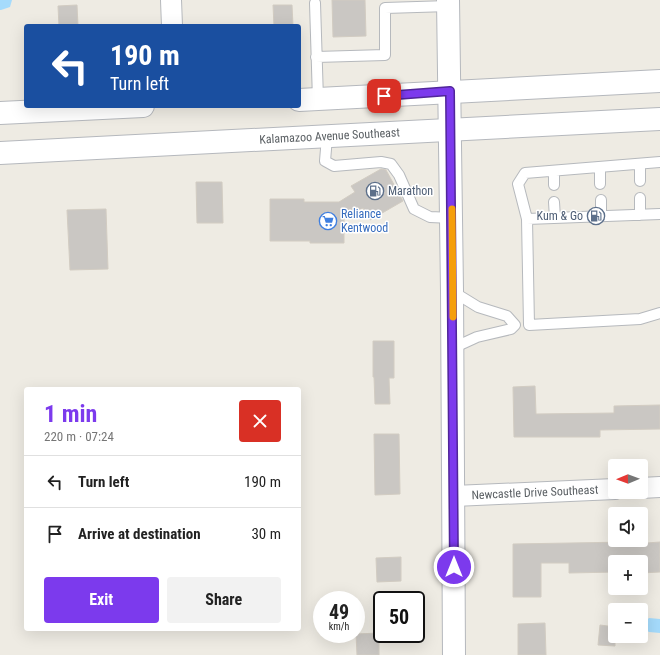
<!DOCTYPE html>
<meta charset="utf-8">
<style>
body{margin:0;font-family:"Roboto Condensed",sans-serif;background:#f2f2f2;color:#222;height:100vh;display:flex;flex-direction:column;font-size:15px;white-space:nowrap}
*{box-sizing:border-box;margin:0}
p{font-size:13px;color:#767676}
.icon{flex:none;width:22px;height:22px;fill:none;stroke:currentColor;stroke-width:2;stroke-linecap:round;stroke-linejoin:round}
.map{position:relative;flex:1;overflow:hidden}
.drawer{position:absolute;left:24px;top:387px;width:277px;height:244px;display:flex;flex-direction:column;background:#fff;border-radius:4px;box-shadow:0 4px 16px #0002}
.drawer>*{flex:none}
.top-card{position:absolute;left:24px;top:24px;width:277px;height:84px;border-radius:4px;box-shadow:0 4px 16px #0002;background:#1a4fa0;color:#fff;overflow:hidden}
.needle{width:26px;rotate:269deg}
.fabs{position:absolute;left:608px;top:459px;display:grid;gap:8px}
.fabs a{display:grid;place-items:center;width:40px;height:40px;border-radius:4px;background:#fff;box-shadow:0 4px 16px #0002;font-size:20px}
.speed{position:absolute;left:313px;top:591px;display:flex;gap:8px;font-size:20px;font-weight:700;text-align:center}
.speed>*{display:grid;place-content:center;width:52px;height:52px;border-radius:50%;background:#fff;box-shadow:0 4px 16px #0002;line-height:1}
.speed small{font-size:10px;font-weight:400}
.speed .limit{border:2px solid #111;border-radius:6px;background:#fff;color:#111}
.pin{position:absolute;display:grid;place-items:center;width:34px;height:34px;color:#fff;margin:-17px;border-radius:8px;box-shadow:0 2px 6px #0006}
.me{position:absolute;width:44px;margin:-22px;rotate:0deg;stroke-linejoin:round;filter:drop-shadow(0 0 3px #0008)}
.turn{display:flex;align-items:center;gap:14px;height:84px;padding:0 20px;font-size:18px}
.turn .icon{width:52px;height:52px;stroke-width:2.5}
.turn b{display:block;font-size:28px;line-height:34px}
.round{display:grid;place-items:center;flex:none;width:42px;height:42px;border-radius:4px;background:#f2f2f2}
.summary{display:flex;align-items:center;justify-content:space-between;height:68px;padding:0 20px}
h1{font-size:24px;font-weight:700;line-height:30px;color:#7c3aed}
.cta{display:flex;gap:8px;margin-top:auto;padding:8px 20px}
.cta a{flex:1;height:46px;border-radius:4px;background:#7c3aed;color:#fff;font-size:16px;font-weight:700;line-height:46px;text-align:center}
.cta a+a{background:#f2f2f2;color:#222}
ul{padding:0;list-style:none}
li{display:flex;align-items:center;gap:12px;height:52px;padding:0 20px;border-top:1px solid #e0e0e0}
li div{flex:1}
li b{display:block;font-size:15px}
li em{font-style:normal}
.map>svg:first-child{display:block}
.water{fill:#a5dbfc}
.building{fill:#cac7c3;stroke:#d2ccc2}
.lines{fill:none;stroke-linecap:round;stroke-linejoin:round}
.lane-casing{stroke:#b6b9bd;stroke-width:12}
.street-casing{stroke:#b6b9bd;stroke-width:22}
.secondary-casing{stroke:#b5b8bd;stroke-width:24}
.lane{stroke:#fff;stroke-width:10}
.street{stroke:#fff;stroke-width:20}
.secondary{stroke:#fff;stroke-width:22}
.route-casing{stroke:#51269a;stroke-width:10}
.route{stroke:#7c3aed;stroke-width:7}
.slow{stroke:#f59e0b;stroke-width:7}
.labels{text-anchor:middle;stroke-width:3;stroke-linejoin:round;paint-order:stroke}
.street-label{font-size:12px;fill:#5b6064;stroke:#fff}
.service-label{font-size:12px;fill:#4e5e75;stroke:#fff;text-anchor:start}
.shop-label{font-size:12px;fill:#366cbe;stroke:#fff;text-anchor:start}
</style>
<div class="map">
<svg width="660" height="655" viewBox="0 0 660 655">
<rect width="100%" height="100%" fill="#eeebe3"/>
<path class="water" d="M 0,0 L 12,0 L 10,7 L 1,10 L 0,10 Z
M 649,618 L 660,619 L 660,633 L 649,632 L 645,629 L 644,623 Z"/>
<path class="building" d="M 332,0 L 365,0 L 366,36 L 333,37 Z
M 77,5 L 78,26 L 59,26 L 58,6 Z
M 273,5 L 292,5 L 293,26 L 274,26 Z
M 381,169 L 386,170 L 403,201 L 370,220 L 363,208 L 344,218 L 344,243 L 310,243 L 310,241 L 270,241 L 270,199 L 304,199 L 304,202 L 339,202 L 355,192 L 351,186 Z
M 196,182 L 222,182 L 223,223 L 197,223 Z
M 106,209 L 108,269 L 70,270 L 67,210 Z
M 373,341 L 394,341 L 394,378 L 389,378 L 390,404 L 375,404 L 374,377 L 373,377 Z
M 535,386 L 536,414 L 614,413 L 614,406 L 660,405 L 660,429 L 600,430 L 600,437 L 514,437 L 513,387 Z
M 374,434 L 399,434 L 400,494 L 375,495 Z
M 647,540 L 647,543 L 660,542 L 660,572 L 641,573 L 641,562 L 615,562 L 615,572 L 569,573 L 569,563 L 541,563 L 541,597 L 513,597 L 513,544 L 627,542 L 627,541 Z
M 401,557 L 401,581 L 377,582 L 376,558 Z
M 545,623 L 546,655 L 518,655 L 518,624 Z
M 600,625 L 615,627 L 615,646 L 598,645 Z
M 379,633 L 379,655 L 357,655 L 356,634 Z"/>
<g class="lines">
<defs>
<path id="lane" d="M 315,3 L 318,100
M 316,57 L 385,55 L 385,8 L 449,6
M 327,137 L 325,161 L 334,166 L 381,162 L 391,164 L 399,175 L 414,209 L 430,217 L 452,218
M 660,162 L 525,173 L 518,184 L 527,219 L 529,325 L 640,319 L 660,313
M 640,164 L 640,181
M 600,167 L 600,184
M 554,171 L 554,185
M 601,200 L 601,216
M 554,202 L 555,218
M 640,215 L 640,198
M 527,219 L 660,214
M 452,291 L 478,307 L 507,316 L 515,325 L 511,329 L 477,337 L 453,348"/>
<g id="street">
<path d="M 171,0 L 172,26"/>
<path d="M 641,488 L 660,487"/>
<path id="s1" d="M 454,496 L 615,489"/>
</g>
<g id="secondary">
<path d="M 448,0 L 452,291 L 454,655"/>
<path d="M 299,100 L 660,81"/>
<path d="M 0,113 L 143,106"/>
<path id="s2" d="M 0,153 L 660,119"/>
</g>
</defs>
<use href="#lane" class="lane-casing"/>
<use href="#street" class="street-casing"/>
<use href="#secondary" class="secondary-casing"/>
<use href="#lane" class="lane"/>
<use href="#street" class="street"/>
<use href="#secondary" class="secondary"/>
</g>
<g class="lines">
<defs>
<path id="route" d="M 384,96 L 450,91 L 454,567"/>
</defs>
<use href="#route" class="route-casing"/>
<use href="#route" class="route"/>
<path class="slow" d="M 452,209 L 453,317"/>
</g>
<defs>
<symbol id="fuel-ring" viewBox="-11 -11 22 22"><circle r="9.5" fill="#fff" stroke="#5c6f8a" stroke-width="1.5"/><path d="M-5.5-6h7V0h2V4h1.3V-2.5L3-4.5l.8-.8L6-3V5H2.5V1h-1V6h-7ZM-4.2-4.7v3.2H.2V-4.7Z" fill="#5c6f8a"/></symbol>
<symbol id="supermarket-ring" viewBox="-11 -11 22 22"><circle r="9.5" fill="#fff" stroke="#3f7fe0" stroke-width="1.5"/><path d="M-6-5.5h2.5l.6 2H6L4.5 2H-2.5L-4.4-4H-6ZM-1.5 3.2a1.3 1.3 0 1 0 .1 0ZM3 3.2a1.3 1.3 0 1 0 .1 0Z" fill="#3f7fe0"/></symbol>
</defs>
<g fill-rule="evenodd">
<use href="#fuel-ring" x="365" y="181" width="20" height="20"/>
<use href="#fuel-ring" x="586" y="206" width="20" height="20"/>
<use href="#supermarket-ring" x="318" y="211" width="20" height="20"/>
</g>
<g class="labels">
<g class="street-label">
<text dy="4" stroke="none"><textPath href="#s2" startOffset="330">Kalamazoo Avenue Southeast</textPath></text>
<text dy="4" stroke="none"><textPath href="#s1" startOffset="81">Newcastle Drive Southeast</textPath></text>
</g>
<g class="service-label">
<text x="388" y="195">Marathon</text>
<text x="583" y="220" text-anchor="end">Kum &amp; Go</text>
</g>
<g class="shop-label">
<text x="341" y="218">Reliance<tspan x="341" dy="14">Kentwood</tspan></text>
</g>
</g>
</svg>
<div class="fabs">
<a><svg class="needle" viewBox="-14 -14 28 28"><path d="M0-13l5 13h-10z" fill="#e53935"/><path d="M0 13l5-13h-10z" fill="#767676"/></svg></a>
<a><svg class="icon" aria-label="sound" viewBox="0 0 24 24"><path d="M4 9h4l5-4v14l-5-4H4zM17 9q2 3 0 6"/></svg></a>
<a>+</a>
<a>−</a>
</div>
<div class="speed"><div>49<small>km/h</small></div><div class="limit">50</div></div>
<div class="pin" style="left:384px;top:96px;background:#d93025"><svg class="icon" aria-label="arrive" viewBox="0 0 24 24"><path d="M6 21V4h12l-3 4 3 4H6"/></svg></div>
<svg class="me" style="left:454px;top:567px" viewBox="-20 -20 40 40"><circle r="17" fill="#7c3aed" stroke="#fff" stroke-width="3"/><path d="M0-11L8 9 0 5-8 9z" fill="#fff"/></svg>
<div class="top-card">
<div class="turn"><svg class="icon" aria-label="left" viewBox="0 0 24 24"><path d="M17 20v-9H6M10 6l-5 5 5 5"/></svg><div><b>190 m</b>Turn left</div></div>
</div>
<section class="drawer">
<div class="summary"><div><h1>1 min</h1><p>220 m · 07:24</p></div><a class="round" style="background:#d93025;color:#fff"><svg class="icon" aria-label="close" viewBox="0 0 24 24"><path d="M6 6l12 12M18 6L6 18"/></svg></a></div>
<ul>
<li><svg class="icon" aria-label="left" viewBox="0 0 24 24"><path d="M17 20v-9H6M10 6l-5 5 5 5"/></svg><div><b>Turn left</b></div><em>190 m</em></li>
<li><svg class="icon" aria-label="arrive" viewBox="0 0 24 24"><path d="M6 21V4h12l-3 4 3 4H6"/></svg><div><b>Arrive at destination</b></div><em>30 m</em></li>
</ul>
<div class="cta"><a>Exit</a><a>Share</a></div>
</section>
</div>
